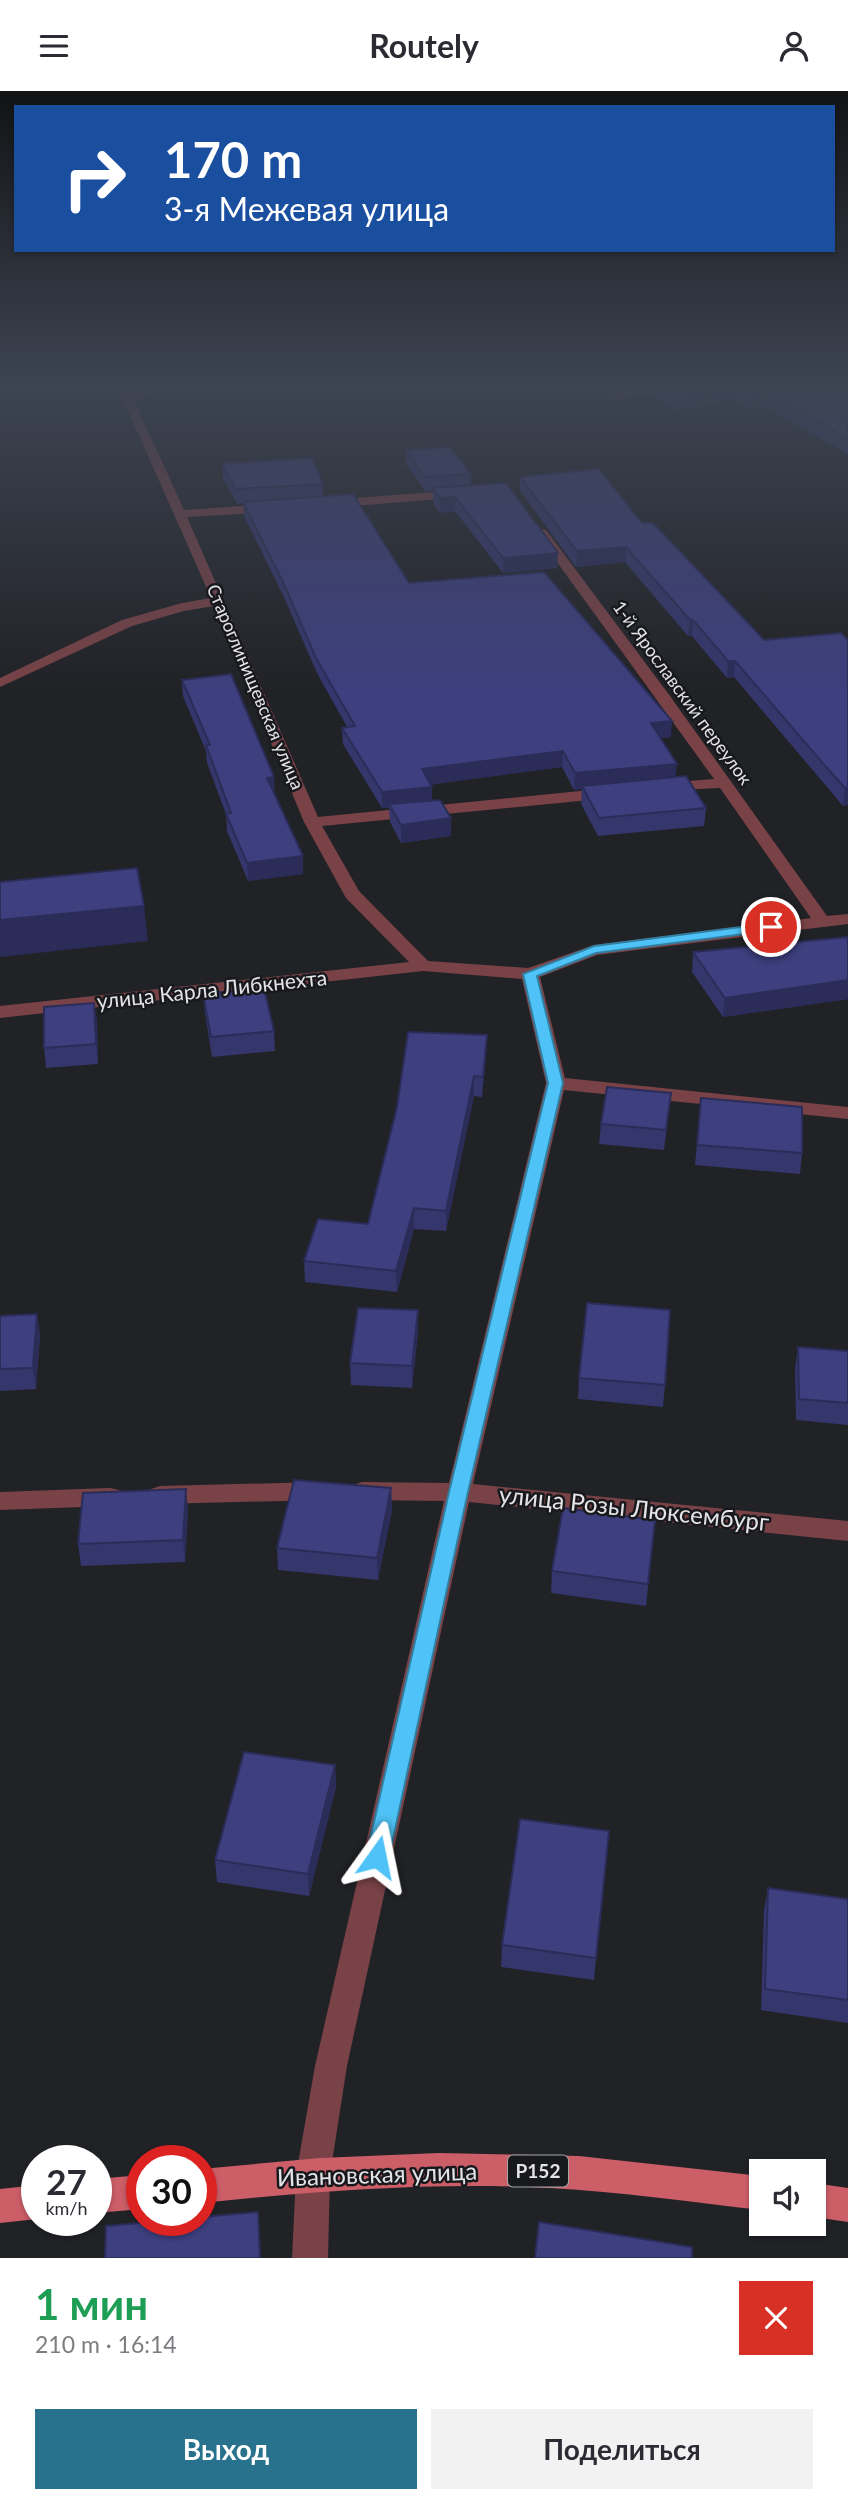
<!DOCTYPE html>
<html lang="ru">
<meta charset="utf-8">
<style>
body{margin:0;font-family:Lato,sans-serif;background:#f2f2f3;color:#2b2b33;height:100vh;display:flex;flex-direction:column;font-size:26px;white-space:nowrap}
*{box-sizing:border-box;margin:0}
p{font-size:23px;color:#7c7c81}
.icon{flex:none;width:38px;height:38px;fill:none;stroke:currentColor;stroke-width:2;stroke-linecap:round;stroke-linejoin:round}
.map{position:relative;height:2167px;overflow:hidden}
.details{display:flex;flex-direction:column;background:#fff;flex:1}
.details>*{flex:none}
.banner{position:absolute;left:14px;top:14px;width:821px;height:147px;border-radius:0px;box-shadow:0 2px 5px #0004;background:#1a4fa0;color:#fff;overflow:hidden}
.tools{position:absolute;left:749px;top:2068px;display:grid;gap:14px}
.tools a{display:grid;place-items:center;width:77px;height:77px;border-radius:0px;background:#fff;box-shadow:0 2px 5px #0004;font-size:35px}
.speed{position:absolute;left:21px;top:2054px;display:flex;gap:14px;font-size:35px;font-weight:700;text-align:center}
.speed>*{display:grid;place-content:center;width:91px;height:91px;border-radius:50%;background:#fff;box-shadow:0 2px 5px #0004;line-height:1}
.speed small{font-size:18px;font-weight:400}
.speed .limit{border:10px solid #d22;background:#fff;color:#111}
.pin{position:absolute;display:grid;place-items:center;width:60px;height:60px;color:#fff;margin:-30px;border:4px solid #fff;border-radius:50%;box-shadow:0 2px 7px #0007}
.me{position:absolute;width:77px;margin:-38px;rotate:12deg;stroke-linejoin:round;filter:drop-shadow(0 0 5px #0008)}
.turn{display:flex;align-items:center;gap:24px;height:147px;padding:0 35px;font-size:32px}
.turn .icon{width:91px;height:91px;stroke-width:2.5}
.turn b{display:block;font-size:49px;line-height:60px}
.round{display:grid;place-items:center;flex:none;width:74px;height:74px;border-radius:0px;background:#f2f2f3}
.summary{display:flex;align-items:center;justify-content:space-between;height:119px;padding:0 35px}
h1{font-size:42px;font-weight:700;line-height:52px;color:#1e9e55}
.cta{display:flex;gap:14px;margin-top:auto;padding:14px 35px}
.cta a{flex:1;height:80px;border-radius:0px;background:#28728e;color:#fff;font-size:28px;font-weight:700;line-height:80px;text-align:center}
.cta a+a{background:#f2f2f3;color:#2b2b33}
header{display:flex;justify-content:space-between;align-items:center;height:91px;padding:0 35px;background:#fff;font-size:32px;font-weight:700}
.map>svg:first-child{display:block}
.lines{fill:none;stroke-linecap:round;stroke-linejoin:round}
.minor{fill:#784246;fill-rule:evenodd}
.major{fill:#cc5e68;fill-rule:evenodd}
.wall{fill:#34366c}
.shaded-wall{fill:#2b2c58}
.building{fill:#3d3f7e;stroke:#2b2c58;stroke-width:2}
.route{fill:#4fc3f7;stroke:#337fa1;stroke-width:2}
.labels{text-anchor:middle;stroke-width:5;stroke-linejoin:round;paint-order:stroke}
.far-street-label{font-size:18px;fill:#e4e4e7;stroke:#18191d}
.shield{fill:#18191d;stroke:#a7a7aa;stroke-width:2}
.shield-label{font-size:19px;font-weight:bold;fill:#e4e4e7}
.street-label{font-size:21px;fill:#e4e4e7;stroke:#18191d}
.near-street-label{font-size:24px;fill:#e4e4e7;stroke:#18191d}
</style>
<header><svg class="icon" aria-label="menu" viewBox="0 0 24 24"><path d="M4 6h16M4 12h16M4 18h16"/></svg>Routely<svg class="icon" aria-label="person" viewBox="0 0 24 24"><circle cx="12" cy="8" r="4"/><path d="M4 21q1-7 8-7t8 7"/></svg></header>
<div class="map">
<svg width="848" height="2167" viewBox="0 0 848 2167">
<rect width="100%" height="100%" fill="#212226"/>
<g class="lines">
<path class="minor" d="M 113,297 L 124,297 L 130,303 L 157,297 L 174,297 L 134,309 L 184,419 L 272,413 L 278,417 L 272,421 L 187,426 L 318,726 L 610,697 L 618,702 L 610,707 L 322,735 L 359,800 L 428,870 L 528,877 L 594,854 L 811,827 L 720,697 L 657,700 L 655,697 L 657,694 L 663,692 L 714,688 L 536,442 L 542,438 L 546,439 L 670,605 L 827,825 L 848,823 L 848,833 L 597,864 L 540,886 L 565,987 L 848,1016 L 848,1028 L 564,999 L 473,1393 L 848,1430 L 848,1450 L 469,1411 L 347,1975 L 330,2084 L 328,2167 L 292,2167 L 296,2084 L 315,1975 L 444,1410 L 362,1409 L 353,1406 L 349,1400 L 353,1394 L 362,1391 L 449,1392 L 546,992 L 522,888 L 423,880 L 0,927 L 0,915 L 409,871 L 346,807 L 304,731 L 214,515 L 184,520 L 132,535 L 0,596 L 0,587 L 122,529 L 182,512 L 211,507 L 123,308 Z
M 650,297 L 678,297 L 673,300 L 613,308 L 608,305 L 613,302 Z
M 461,399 L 465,400 L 465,406 L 329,417 L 323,413 L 329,409 Z
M 320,1391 L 329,1394 L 333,1400 L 329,1406 L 320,1409 L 160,1413 L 151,1410 L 147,1404 L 151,1398 L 160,1395 Z
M 110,1397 L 119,1399 L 123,1406 L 119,1413 L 110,1415 L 0,1419 L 0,1401 Z"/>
<path class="major" d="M 439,2062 L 579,2065 L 761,2085 L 761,2119 C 691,2111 621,2101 550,2097 C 434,2091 317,2100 201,2112 L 201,2078 L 320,2067 Z
M 142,2084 L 142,2118 L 96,2122 L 96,2088 Z
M 814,2092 L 848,2097 L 848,2131 L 814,2126 Z
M 37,2094 L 37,2128 L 0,2132 L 0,2098 Z"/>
</g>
<path class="wall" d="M 653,297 L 848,297 L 848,363 L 761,314 L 748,316 L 734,309 L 675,319 L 652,305 Z
M 406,359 L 471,383 L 471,395 L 558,462 L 557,477 L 503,482 L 455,420 L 440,422 L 433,412 L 433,400 L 425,400 L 406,373 Z
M 222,373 L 323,393 L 323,406 L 409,492 L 671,646 L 660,647 L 676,686 L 706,717 L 704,735 L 598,745 L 581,713 L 582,698 L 574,699 L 562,676 L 431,693 L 432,709 L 451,745 L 401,752 L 390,731 L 389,717 L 382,717 L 343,653 L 342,637 L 347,636 L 317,582 L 284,506 L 244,425 L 243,412 L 237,413 L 223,387 Z
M 520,386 L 642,432 L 764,549 L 848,549 L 848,714 L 843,715 L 734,586 L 727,587 L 692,545 L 688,545 L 625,471 L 576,476 L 520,400 Z
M 182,589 L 275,704 L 303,765 L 303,783 L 248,790 L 227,740 L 226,723 L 207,672 L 206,660 L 183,605 Z
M 848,846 L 848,908 L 723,926 L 692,881 L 693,861 Z
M 203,903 L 274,940 L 275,960 L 212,966 L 205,922 Z
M 94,912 L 97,931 L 98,973 L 46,977 L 44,957 Z
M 486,964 L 482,1006 L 474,1005 L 446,1140 L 414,1138 L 397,1201 L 305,1191 L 304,1170 L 368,1133 Z
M 671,1002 L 664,1059 L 599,1053 L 601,1033 Z
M 701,1007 L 802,1062 L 800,1083 L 695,1074 Z
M 37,1223 L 40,1244 L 36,1298 L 0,1300 L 0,1225 Z
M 418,1241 L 412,1297 L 351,1294 L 350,1272 Z
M 798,1256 L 848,1260 L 848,1334 L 796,1329 L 795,1277 Z
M 579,1287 L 665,1294 L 663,1316 L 578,1308 Z
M 391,1397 L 392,1419 L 378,1489 L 278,1479 L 277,1457 Z
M 186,1398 L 188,1420 L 185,1471 L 81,1475 L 78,1453 Z
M 655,1429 L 646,1515 L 551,1502 L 552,1480 Z
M 335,1674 L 336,1696 L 309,1805 L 217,1791 L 215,1769 Z
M 609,1740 L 594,1889 L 501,1876 L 502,1854 Z
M 768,1797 L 848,1808 L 848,1932 L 761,1919 L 764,1819 Z"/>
<path class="shaded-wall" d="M 730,297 L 735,297 L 734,309 L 675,319 L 676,305 Z
M 763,300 L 761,314 L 748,316 L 749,303 Z
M 455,406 L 455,420 L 440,422 L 440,407 Z
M 626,456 L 625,471 L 576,476 L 577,460 Z
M 558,462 L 557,477 L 503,482 L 503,467 Z
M 690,529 L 693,529 L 692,545 L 688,545 Z
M 728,570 L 735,570 L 734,586 L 727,587 Z
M 672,630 L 671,646 L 650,648 L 651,632 Z
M 563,660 L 562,676 L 422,695 L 422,678 Z
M 677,673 L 675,689 L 582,695 L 582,698 L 574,699 L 575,682 Z
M 274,686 L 275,704 L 267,687 Z
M 432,696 L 432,712 L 389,713 L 389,717 L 382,717 L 382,701 Z
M 845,697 L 848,697 L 848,714 L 843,715 Z
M 451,727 L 451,745 L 401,752 L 401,734 Z
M 303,765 L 303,783 L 248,790 L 247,772 Z
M 144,815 L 148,850 L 0,866 L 0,829 Z
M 848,889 L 848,908 L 723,926 L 725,907 Z
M 94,912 L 97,931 L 98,973 L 96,953 Z
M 487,944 L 486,964 L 482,1006 L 483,986 Z
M 474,985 L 474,1005 L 446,1140 L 446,1120 Z
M 414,1117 L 414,1138 L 397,1201 L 396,1180 Z
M 418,1219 L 418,1241 L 412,1297 L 412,1275 Z
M 37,1223 L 40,1244 L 36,1298 L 33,1277 Z
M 391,1397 L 392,1419 L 378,1489 L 377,1467 Z
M 186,1398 L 188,1420 L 185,1471 L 183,1449 Z
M 335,1674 L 336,1696 L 309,1805 L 308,1783 Z
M 258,2121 L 260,2142 L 261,2167 L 260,2167 Z"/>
<path class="building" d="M 661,297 L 730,297 L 676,305 Z
M 737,297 L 837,297 L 848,303 L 848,348 L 763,300 L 749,303 Z
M 450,356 L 471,383 L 425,386 L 406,359 Z
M 312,367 L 323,393 L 236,398 L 222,373 Z
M 599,378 L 642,432 L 653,432 L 764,549 L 841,542 L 848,549 L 848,697 L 845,697 L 827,677 L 735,570 L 728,570 L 693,529 L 690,529 L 626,456 L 577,460 L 520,386 Z
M 506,392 L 558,462 L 503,467 L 455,406 L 440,407 L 433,397 Z
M 353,403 L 409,492 L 544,481 L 672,630 L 651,632 L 677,673 L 575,682 L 563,660 L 422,678 L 432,696 L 382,701 L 342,637 L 355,635 L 316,567 L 283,491 L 243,411 Z
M 231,583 L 274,686 L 267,687 L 303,765 L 247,772 L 226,723 L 231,722 L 206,654 L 210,654 L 182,589 Z
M 686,685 L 706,717 L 599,727 L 582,695 Z
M 440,709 L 451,727 L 401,734 L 389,713 Z
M 137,777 L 144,815 L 0,829 L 0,791 Z
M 848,846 L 848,889 L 725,907 L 693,861 Z
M 264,897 L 274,940 L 211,946 L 203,903 Z
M 94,912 L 96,953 L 44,957 L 44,916 Z
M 408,941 L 487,944 L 483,986 L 474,985 L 446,1120 L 414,1117 L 396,1180 L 304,1170 L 318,1128 L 368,1133 L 397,1016 Z
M 607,996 L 671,1002 L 666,1039 L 601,1033 Z
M 701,1007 L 802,1016 L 802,1062 L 697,1054 Z
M 587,1212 L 670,1219 L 665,1294 L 579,1287 Z
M 358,1217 L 418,1219 L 412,1275 L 350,1272 Z
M 37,1223 L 33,1277 L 0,1278 L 0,1225 Z
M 798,1256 L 848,1260 L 848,1312 L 799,1308 Z
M 294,1389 L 391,1397 L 377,1467 L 277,1457 Z
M 186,1398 L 183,1449 L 78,1453 L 83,1402 Z
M 563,1417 L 655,1429 L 648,1493 L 552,1480 Z
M 244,1661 L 335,1674 L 308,1783 L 215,1769 Z
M 520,1728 L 609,1740 L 596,1867 L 502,1854 Z
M 768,1797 L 848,1808 L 848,1909 L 765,1898 Z
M 258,2121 L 260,2167 L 105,2167 L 106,2135 L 161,2130 L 201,2130 L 201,2126 Z
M 539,2131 L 692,2156 L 692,2167 L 535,2167 Z"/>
<linearGradient id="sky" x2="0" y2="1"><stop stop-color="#121315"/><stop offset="0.49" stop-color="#3d4452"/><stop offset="1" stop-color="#3d4452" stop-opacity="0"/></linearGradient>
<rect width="848" height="600" fill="url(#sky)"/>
<path class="route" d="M 771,832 L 777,836 L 775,839 L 596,862 L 537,885 L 563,992 L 468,1401 L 389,1766 L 385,1773 L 377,1776 L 369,1773 L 366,1766 L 449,1401 L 548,992 L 523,883 L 594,855 Z"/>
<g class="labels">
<g class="far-street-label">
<text transform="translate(255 596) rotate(67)" y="6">Староглинищевская улица</text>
<text transform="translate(682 602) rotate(54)" y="6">1-й Ярославский переулок</text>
</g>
<rect class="shield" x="508" y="2064.5" width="60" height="31" rx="5"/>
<g class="shield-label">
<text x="538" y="2087">Р152</text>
</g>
<g class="street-label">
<text transform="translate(212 899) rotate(-6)" y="7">улица Карла Либкнехта</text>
</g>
<g class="near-street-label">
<text transform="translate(634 1418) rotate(6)" y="8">улица Розы Люксембург</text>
<text transform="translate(377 2084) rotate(-2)" y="8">Ивановская улица</text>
</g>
</g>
</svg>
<div class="tools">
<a><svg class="icon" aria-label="sound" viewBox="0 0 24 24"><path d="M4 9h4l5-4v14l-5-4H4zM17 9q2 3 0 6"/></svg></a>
</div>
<div class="speed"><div>27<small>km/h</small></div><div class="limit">30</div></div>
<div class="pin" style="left:771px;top:836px;background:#d93025"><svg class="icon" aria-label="arrive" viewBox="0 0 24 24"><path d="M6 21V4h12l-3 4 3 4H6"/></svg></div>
<svg class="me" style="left:377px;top:1766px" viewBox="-20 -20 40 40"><path d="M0-17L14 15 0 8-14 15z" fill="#4fc3f7" stroke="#fff" stroke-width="4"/></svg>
<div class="banner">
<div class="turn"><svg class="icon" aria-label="right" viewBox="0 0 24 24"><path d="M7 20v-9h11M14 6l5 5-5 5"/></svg><div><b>170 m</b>3-я Межевая улица</div></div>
</div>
</div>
<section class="details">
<div class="summary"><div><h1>1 мин</h1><p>210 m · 16:14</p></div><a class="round" style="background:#d93025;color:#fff"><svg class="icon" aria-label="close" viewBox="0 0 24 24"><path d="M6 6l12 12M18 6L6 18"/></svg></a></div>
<div class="cta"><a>Выход</a><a>Поделиться</a></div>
</section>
